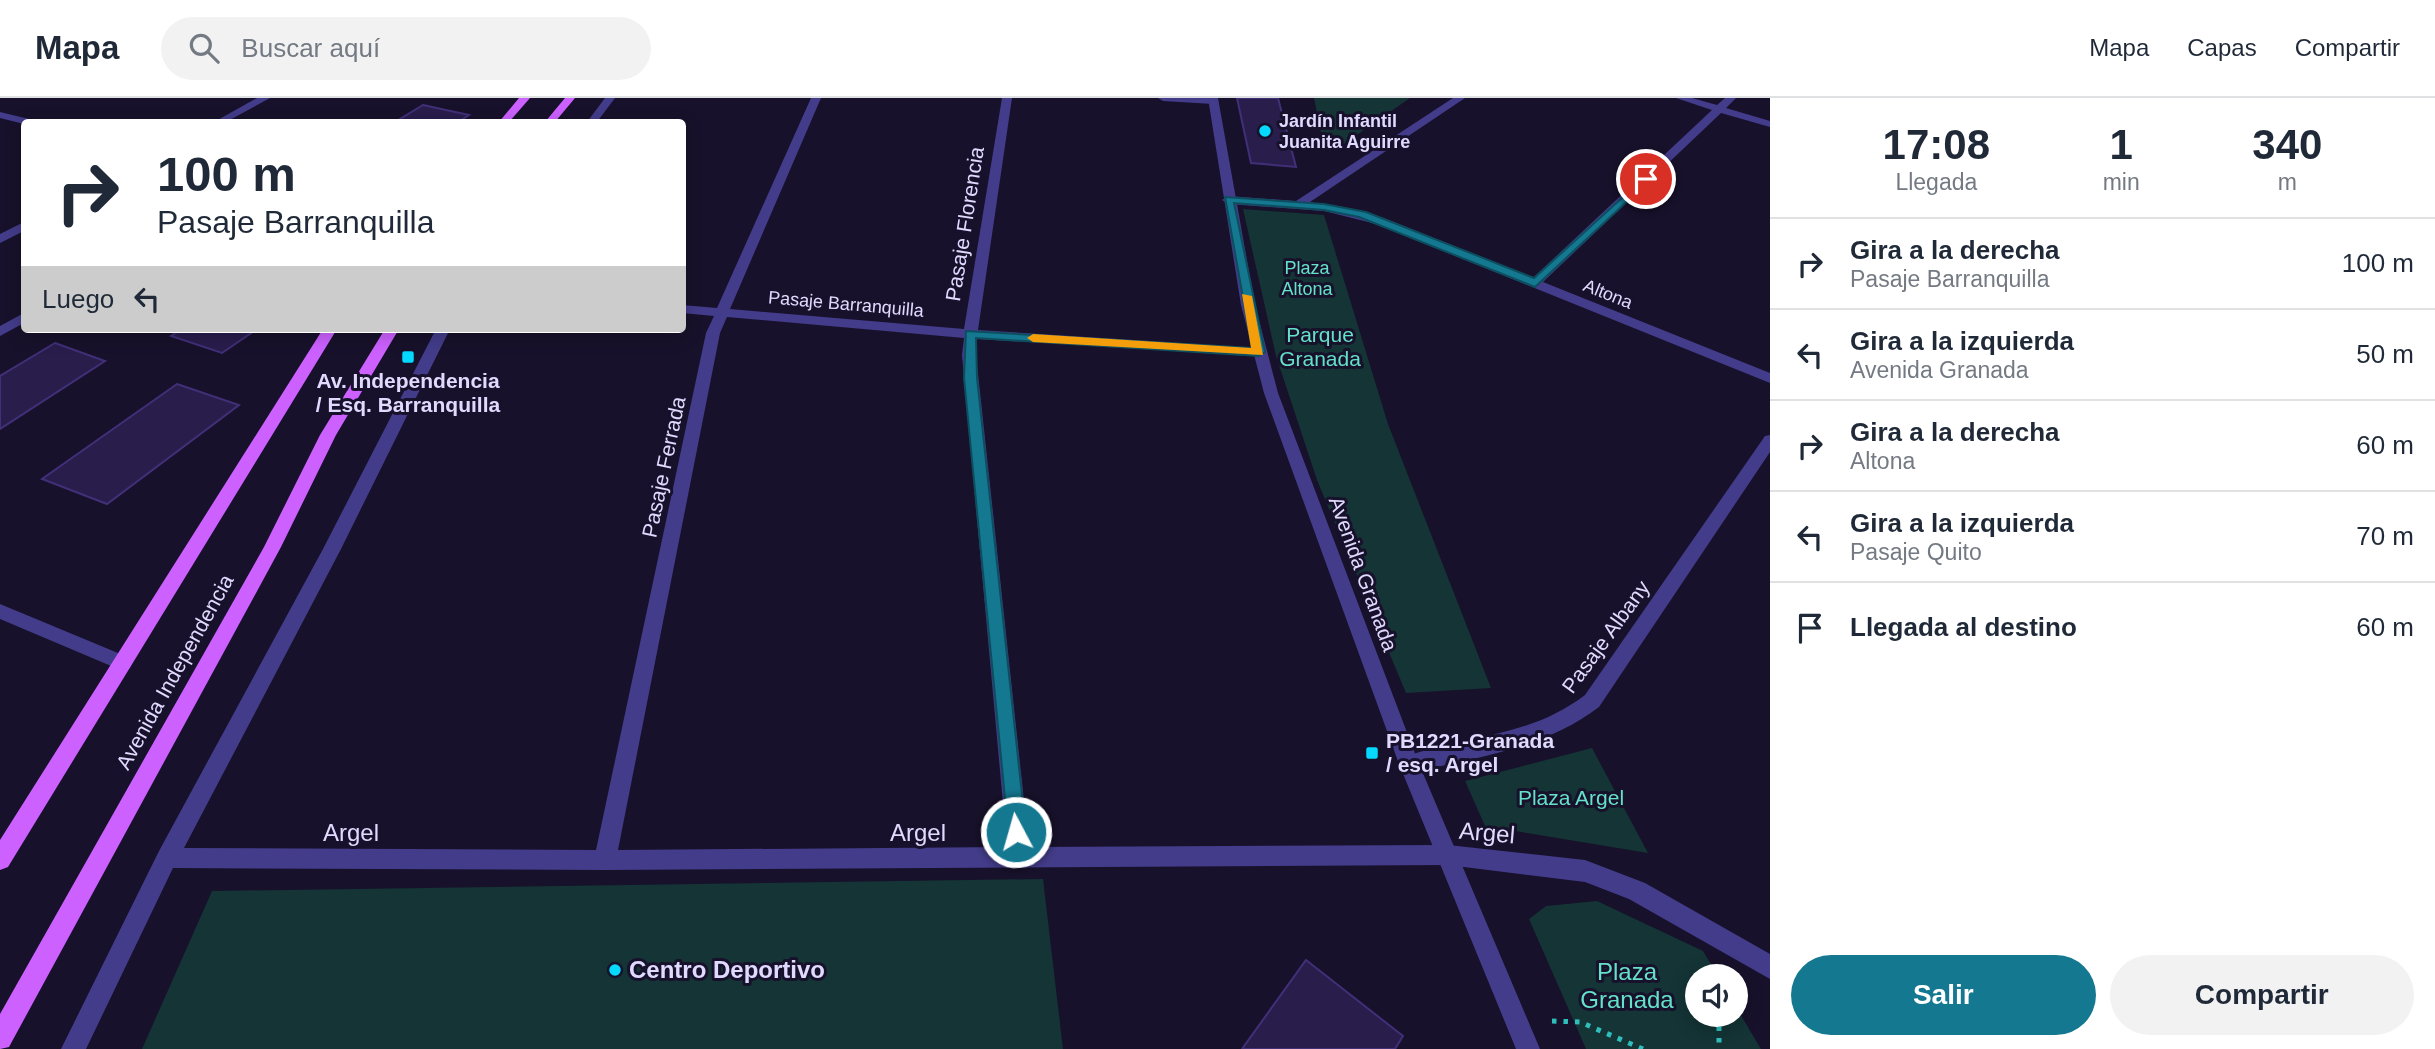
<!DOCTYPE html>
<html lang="es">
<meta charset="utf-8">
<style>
body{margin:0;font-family:Arial,sans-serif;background:#f2f2f3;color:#1f2937;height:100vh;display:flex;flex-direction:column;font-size:26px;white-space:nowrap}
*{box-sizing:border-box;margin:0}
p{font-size:23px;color:#747a83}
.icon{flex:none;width:38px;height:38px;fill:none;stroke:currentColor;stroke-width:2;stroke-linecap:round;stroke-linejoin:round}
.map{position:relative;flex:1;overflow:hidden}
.panel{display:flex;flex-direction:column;background:#fff;width:665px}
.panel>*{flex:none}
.banner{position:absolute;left:21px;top:21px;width:665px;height:214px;border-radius:7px;box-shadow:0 4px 18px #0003;background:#fff;color:#1f2937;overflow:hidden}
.tools{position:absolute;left:1685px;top:866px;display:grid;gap:14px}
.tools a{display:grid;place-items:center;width:63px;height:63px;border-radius:50%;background:#fff;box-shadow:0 4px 18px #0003;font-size:35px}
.pin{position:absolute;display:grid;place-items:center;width:60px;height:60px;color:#fff;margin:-30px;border:4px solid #fff;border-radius:50%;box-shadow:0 2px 7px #0007}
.me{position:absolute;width:77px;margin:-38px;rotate:354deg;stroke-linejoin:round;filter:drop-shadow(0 0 5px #0008)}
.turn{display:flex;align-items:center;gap:24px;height:147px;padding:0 21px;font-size:32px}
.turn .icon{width:91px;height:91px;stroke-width:2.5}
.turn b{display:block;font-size:49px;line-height:60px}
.then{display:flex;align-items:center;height:66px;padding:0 21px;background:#0003;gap:14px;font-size:26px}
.eta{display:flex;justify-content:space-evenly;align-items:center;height:119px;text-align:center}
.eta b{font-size:42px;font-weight:700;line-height:49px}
.primary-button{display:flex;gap:14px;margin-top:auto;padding:14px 21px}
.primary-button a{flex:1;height:80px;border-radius:42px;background:#147891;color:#fff;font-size:28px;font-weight:700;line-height:80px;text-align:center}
.primary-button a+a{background:#f2f2f3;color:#1f2937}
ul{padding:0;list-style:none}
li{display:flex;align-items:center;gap:21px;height:91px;padding:0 21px;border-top:2px solid #e0e1e3}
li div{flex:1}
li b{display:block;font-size:26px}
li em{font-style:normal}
header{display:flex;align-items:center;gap:42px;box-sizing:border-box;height:98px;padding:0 35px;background:#fff;border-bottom:2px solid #e0e1e3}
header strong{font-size:33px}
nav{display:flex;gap:38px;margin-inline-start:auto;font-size:24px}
.search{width:490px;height:63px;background:#f2f2f3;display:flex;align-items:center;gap:18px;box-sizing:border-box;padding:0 24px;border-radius:38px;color:#747a83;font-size:26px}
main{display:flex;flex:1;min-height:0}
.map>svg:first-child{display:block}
.green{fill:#143435}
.building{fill:#291d4c;stroke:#412f78;stroke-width:2}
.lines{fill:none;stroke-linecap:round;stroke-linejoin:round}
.path{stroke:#30bebd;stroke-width:5;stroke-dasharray:4.5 7;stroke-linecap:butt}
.service{fill:#433c8a;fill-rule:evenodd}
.minor{fill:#433c8a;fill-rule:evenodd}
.tertiary{fill:#433c8a;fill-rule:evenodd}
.primary{fill:#cc61ff;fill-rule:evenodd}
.route{fill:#147891;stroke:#0d4e5e;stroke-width:2}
.slow{fill:#f59e0b}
.poi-dot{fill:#06d9ff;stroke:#17112b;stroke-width:2.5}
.labels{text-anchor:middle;stroke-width:6;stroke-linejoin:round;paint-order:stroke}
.far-poi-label{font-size:18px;font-weight:bold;fill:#e0daff;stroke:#17112b;text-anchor:start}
.far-park-label{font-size:18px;fill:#64e1c9;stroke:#17112b}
.far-street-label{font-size:18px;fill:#e0daff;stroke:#17112b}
.street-label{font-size:21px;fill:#e0daff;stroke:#17112b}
.park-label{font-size:21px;fill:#64e1c9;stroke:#17112b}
.poi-label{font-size:21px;font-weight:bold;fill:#e0daff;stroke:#17112b}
.near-street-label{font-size:24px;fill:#e0daff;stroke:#17112b}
.near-poi-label{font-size:24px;font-weight:bold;fill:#e0daff;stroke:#17112b;text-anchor:start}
.near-park-label{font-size:24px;fill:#64e1c9;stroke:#17112b}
</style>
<header>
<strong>Mapa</strong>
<div class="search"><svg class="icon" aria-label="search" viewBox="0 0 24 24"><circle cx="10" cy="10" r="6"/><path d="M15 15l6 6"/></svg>Buscar aquí</div>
<nav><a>Mapa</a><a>Capas</a><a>Compartir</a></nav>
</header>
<main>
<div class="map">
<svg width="1770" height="951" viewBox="0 0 1770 951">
<rect width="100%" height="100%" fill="#17112b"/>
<path class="green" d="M 1314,0 L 1410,0 L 1338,50 L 1323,45 Z
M 1243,111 L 1324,117 L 1388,326 L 1491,590 L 1406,595 L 1317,382 L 1276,258 Z
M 1592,650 L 1648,755 L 1485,728 L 1465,683 Z
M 1043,781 L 1063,951 L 142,951 L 212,793 Z
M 1597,803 L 1703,853 L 1718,878 L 1698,878 L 1698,917 L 1736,917 L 1736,909 L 1761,951 L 1586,951 L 1529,821 L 1546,808 Z"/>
<path class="building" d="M 1237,0 L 1278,0 L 1296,69 L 1251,65 Z
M 423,7 L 469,17 L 458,24 L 395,24 Z
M 182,231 L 257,231 L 222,255 L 171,238 Z
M 55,245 L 105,263 L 0,331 L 0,278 Z
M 177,286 L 239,307 L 107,406 L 42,381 Z
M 1306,862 L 1403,938 L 1395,951 L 1242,951 Z"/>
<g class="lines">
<path class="path" d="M 1719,917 L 1719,951
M 1552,923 L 1580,924 L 1643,951"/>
<path class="service" d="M 24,215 L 24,225 L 0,238 L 0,228 Z"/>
<path class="minor" d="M 257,0 L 270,0 L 226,24 L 214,24 Z
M 605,0 L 615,0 L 597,24 L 587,24 Z
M 811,0 L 821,0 L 730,211 L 964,231 L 1002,0 L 1012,0 L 978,232 L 1259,250 L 1266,254 L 1259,258 L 977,241 L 976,257 L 1029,749 L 1448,747 L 1585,762 L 1645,785 L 1770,856 L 1770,881 L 1629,801 L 1585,784 L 1448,767 L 605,772 L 173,770 L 86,951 L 61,951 L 159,753 L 323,451 L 436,231 L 450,231 L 341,451 L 184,750 L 596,752 L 706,235 L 714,218 L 682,215 L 682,207 L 717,210 ZM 727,219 L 964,240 L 962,257 L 1007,749 L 618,752 L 720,235 Z
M 1158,0 L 1213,0 L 1218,3 L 1213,6 L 1163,3 Z
M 1453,0 L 1465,0 L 1310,104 L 1384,120 L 1533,180 L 1712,12 L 1676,0 L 1692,0 L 1717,7 L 1725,0 L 1736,0 L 1726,10 L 1770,23 L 1770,29 L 1721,15 L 1543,184 L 1770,275 L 1770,285 L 1376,126 L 1324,113 L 1228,106 L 1222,102 L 1228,98 L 1296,103 Z
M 0,14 L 33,22 L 34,24 L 24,26 L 0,20 Z
M 24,124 L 24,133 L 0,145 L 0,136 Z
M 1770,337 L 1770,354 L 1599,609 C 1544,651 1474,660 1409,675 L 1402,672 L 1399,666 L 1402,660 C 1466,636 1527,641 1585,597 L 1765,338 Z
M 0,506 L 130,560 L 132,565 L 130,570 L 123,573 L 0,521 Z"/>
<path class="tertiary" d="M 1208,0 L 1218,0 L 1255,207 L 1278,295 L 1419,666 L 1540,951 L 1516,951 L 1399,666 L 1264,295 L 1241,207 Z"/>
<path class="primary" d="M 519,0 L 530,0 L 509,24 L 499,24 Z
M 565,0 L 575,0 L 555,24 L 545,24 Z
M 323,231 L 337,231 L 8,769 L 0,772 L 0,742 Z
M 385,231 L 399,231 L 336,337 L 281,449 L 9,949 L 0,951 L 0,916 L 264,449 L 320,337 Z"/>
</g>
<path class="route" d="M 1646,78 L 1651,81 L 1649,83 L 1535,189 L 1359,119 L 1324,112 L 1234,105 L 1265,254 L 1259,258 L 976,240 L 977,280 L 1026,734 L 1023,741 L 1016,743 L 1009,741 L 964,280 L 966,233 L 1252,250 L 1225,99 L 1324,106 L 1366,114 L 1534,180 Z"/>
<path class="slow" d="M 1242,196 L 1252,198 L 1263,257 L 1033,244 L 1027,240 L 1033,236 L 1251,250 Z"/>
<g class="poi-dot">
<circle cx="1265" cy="33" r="7"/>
<rect x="401" y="252" width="14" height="14" rx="3.5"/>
<rect x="1365" y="648" width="14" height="14" rx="3.5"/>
<circle cx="615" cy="872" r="7"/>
</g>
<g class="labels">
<g class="far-poi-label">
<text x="1279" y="29">Jardín Infantil<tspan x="1279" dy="21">Juanita Aguirre</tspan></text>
</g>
<g class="far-park-label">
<text x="1307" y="176">Plaza<tspan x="1307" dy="21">Altona</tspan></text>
</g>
<g class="far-street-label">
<text transform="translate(1608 196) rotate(22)" y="6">Altona</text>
<text transform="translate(846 206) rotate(5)" y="6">Pasaje Barranquilla</text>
</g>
<g class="street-label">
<text transform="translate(965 126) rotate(-81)" y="7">Pasaje Florencia</text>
<text transform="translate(664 369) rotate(-78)" y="7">Pasaje Ferrada</text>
<text transform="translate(1363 476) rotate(70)" y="7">Avenida Granada</text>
<text transform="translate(1606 539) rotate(-54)" y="7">Pasaje Albany</text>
<text transform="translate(175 574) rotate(-61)" y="7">Avenida Independencia</text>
</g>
<g class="park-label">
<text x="1320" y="244">Parque<tspan x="1320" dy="24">Granada</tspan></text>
<text x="1571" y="707">Plaza Argel</text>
</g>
<g class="poi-label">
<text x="408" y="290">Av. Independencia<tspan x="408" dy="24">/ Esq. Barranquilla</tspan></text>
<text x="1386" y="650" text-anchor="start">PB1221-Granada<tspan x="1386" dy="24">/ esq. Argel</tspan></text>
</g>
<g class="near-street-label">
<text x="351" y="743">Argel</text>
<text x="918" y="743">Argel</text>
<text transform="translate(1487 735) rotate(5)" y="8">Argel</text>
</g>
<g class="near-poi-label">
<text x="629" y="880">Centro Deportivo</text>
</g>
<g class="near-park-label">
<text x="1627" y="882">Plaza<tspan x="1627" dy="28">Granada</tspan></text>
</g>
</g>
</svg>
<div class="tools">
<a><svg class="icon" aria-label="sound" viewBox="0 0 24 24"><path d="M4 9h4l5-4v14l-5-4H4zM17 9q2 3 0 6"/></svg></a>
</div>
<div class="pin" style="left:1646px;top:81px;background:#d93025"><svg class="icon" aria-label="arrive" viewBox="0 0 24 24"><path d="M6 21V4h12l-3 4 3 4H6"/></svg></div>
<svg class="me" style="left:1016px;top:734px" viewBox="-20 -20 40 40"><circle r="17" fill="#147891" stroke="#fff" stroke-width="3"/><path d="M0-11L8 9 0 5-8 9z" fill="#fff"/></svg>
<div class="banner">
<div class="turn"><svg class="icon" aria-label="right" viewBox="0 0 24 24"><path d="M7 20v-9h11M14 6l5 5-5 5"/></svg><div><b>100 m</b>Pasaje Barranquilla</div></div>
<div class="then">Luego<svg class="icon" aria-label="left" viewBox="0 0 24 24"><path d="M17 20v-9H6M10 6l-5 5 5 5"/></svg></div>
</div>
</div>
<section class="panel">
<div class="eta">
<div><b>17:08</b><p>Llegada</p></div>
<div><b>1</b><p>min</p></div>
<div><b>340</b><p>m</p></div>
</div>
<ul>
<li><svg class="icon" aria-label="right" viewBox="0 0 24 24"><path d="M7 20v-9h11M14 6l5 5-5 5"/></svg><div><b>Gira a la derecha</b><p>Pasaje Barranquilla</p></div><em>100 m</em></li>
<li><svg class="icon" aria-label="left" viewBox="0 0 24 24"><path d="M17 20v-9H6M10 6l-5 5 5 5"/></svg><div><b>Gira a la izquierda</b><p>Avenida Granada</p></div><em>50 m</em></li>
<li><svg class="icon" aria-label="right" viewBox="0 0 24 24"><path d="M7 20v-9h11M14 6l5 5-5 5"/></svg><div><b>Gira a la derecha</b><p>Altona</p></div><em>60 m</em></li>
<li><svg class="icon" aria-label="left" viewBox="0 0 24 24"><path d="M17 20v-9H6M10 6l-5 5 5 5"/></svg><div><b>Gira a la izquierda</b><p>Pasaje Quito</p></div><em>70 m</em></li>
<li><svg class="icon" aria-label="arrive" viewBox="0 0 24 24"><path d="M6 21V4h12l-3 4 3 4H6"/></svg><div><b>Llegada al destino</b></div><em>60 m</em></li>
</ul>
<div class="primary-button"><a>Salir</a><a>Compartir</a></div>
</section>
</main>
